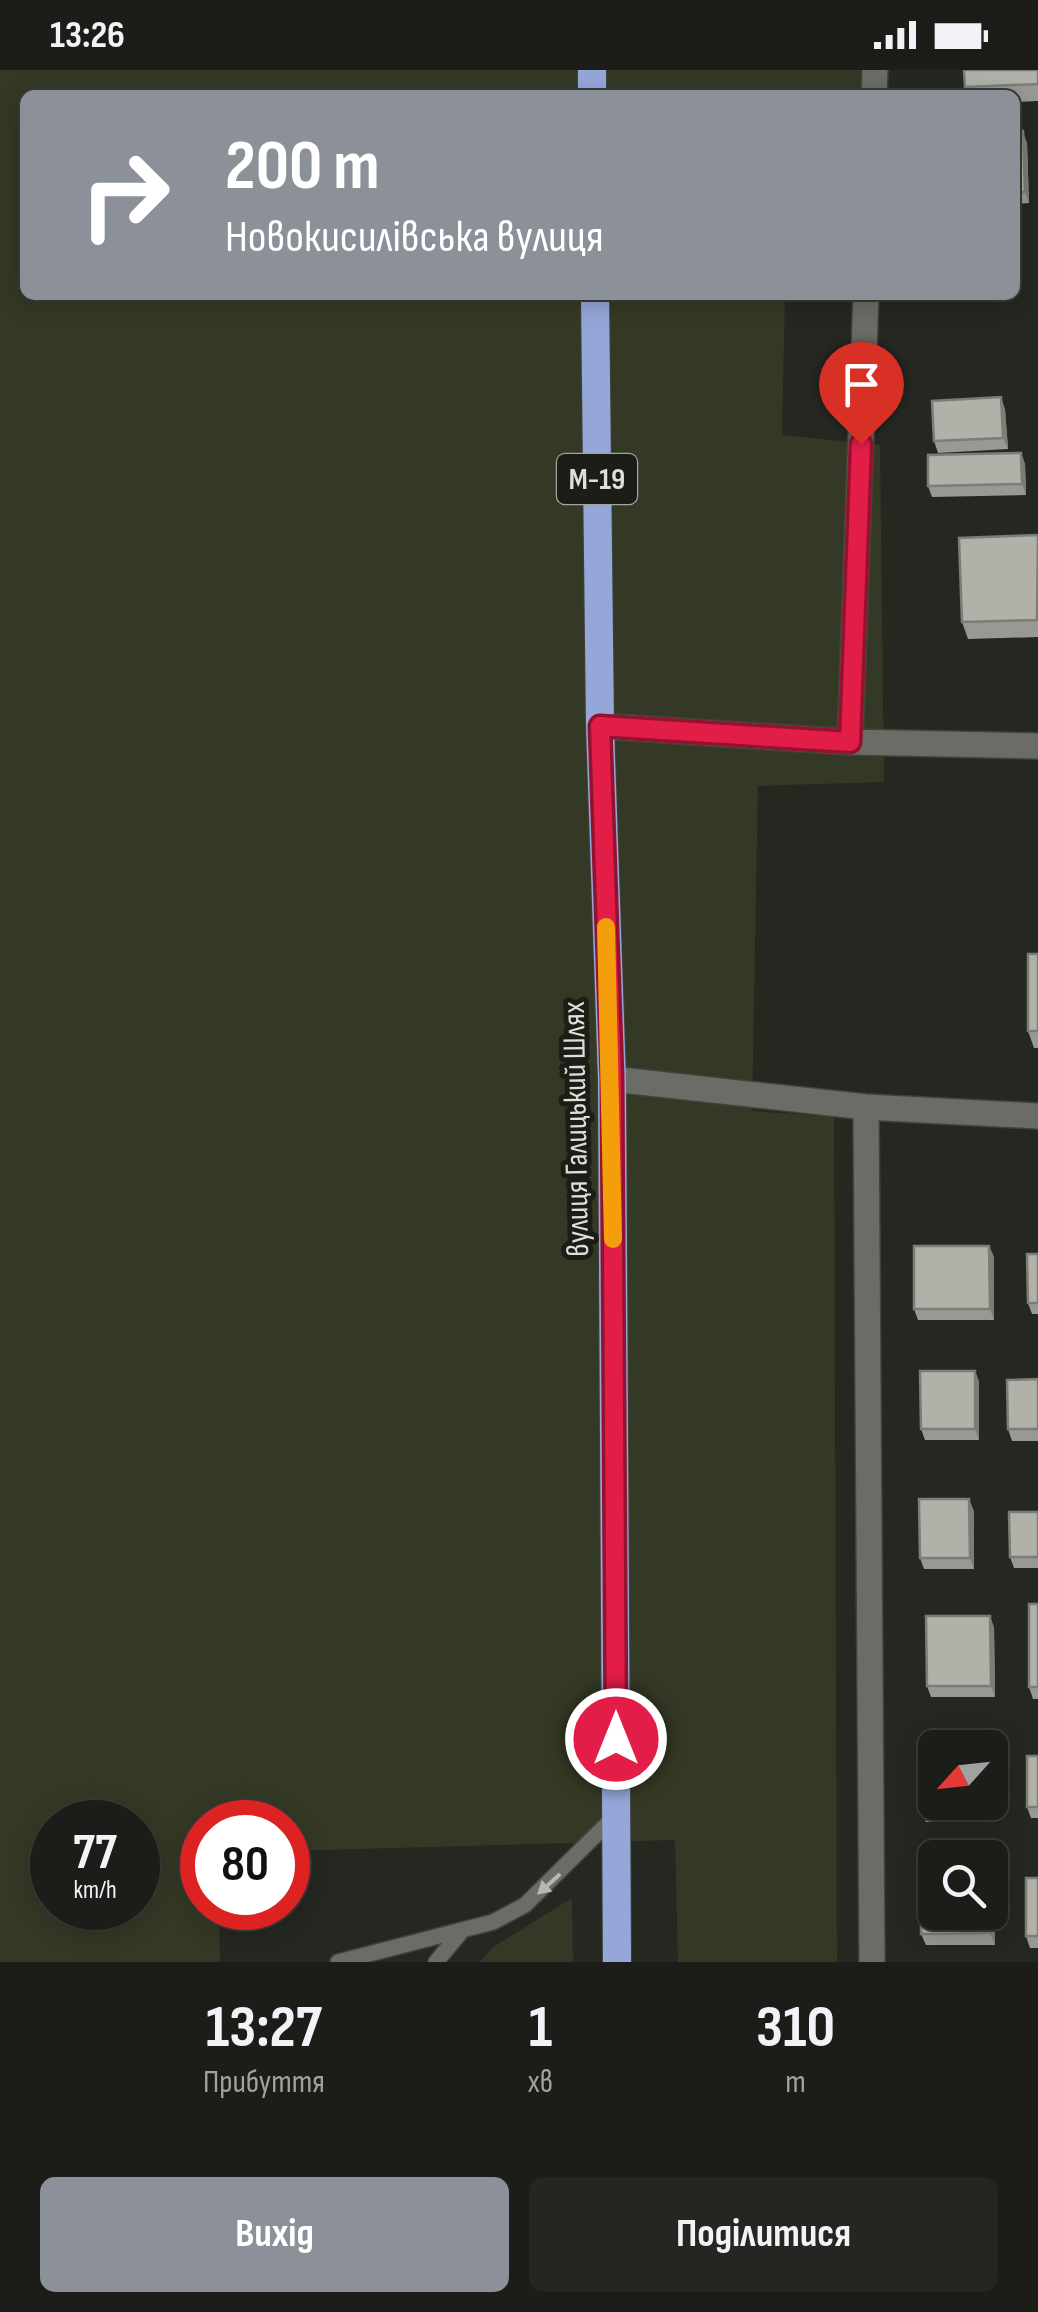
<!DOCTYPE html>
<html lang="uk">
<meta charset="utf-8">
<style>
body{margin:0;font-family:"Sofia Sans Condensed",sans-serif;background:#252622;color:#f1f3f6;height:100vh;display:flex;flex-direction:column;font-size:38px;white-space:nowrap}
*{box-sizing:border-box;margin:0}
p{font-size:32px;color:#a0a2a2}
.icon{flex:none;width:55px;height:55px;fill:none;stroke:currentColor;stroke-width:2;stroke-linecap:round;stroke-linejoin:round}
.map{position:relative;height:1892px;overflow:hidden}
.drawer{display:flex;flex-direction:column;background:#1c1d19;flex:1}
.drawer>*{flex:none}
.hud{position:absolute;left:20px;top:20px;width:1000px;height:210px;border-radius:15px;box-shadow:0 5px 25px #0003,0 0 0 2px #3a3b38;background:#8c9099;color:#fff;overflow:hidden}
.needle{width:65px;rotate:243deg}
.fabs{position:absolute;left:918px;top:1660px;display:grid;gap:20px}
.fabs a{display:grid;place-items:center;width:90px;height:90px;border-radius:15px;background:#1c1d19;box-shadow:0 5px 25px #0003,0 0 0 2px #3a3b38;font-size:50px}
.speed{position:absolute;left:30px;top:1730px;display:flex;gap:20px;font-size:50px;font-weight:700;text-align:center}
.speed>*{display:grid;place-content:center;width:130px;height:130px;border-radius:50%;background:#1c1d19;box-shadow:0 5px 25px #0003,0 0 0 2px #3a3b38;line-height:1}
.speed small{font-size:25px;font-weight:400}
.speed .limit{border:15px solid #d22;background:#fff;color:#111}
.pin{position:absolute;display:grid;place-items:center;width:85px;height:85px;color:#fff;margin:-102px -42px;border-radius:50% 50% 50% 0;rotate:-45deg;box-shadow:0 0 10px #0007}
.pin .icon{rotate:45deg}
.me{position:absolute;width:110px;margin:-55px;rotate:0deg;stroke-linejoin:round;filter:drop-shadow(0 0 8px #0008)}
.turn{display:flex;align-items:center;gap:35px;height:210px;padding:0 40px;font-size:45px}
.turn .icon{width:130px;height:130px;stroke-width:2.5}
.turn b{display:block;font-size:70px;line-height:85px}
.eta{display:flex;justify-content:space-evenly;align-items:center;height:170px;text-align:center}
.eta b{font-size:60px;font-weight:700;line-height:70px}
.action{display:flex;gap:20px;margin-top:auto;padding:20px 40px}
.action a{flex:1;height:115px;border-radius:15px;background:#8c9099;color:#fff;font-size:40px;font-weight:700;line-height:115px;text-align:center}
.action a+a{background:#252622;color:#f1f3f6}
.status{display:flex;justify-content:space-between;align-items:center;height:70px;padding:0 50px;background:#1c1d19;direction:ltr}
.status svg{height:28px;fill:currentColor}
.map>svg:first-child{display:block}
.green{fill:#343925;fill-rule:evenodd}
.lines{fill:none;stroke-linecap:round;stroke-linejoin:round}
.service-casing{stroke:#40423c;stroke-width:18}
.minor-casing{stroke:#40423c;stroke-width:28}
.trunk-casing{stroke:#40423c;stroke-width:30}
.service{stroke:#6a6c65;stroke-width:15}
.minor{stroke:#6a6c65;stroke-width:25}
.trunk{stroke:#95a6d9;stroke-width:28}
.wall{fill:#979992}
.shaded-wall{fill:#7b7d77}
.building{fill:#b0b2aa;stroke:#7b7d77;stroke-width:2.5}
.oneway{fill:#b5b7b2}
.route-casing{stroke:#92132f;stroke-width:25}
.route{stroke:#e11d48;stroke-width:18}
.slow{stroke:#f59e0b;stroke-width:18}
.labels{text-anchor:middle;stroke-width:10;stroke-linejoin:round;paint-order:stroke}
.shield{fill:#1c1d17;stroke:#a4a5a0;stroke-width:2.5}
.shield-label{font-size:30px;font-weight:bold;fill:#dedfdb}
.street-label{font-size:32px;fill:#dedfdb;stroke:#1c1d17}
</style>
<div class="status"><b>13:26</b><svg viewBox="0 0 49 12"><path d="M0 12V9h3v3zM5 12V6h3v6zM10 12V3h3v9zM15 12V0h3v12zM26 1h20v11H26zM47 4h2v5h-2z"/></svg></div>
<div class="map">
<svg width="1038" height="1892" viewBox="0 0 1038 1892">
<rect width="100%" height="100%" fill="#252721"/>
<path class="green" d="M 0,0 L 883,0 L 882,25 L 25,25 L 25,225 L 785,225 L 782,365 L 880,375 L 884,712 L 758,716 L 752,1041 L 834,1047 L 837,1892 L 678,1892 L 675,1770 L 288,1781 L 288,1752 L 202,1752 L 202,1838 L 219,1838 L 220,1892 L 0,1892 ZM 52,1752 L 138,1752 L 138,1838 L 52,1838 Z
M 572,1828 L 573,1892 L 480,1892 L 493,1877 Z"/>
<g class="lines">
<defs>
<path id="service" d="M 338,1892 L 493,1852 L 525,1835 L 614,1747
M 436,1892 L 461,1862"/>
<path id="minor" d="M 874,25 L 875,0
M 600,656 L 850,672 L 1038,676
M 850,672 L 866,225
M 612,1009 L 866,1037 L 1038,1046
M 866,1037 L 872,1892"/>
<path id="trunk" d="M 592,0 L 592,25
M 595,225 L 600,656 L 612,1009 L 617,1892"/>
</defs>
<use href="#service" class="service-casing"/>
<use href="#minor" class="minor-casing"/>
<use href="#trunk" class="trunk-casing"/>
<use href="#service" class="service"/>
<use href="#minor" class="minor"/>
<use href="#trunk" class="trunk"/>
</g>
<path class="wall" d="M 1038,0 L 1038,31 L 1015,32 L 1015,25 L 968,25 L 965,17 Z
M 1015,62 L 1027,73 L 1029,133 L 1015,134 Z
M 1005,339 L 1008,379 L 938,383 L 934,371 Z
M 1021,383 L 1025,394 L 1026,425 L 932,427 L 928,416 Z
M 1038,465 L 1038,567 L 968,569 L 962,552 Z
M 1038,884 L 1038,978 L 1034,978 L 1028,961 Z
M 989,1176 L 994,1187 L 994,1250 L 918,1250 L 914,1239 Z
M 1038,1184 L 1038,1244 L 1032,1244 L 1028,1233 Z
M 975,1301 L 979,1312 L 979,1370 L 925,1370 L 921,1359 Z
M 1038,1309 L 1038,1371 L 1012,1371 L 1008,1359 Z
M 974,1441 L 974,1499 L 924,1499 L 920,1488 Z
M 1038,1442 L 1038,1498 L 1014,1498 L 1010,1487 Z
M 1038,1534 L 1038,1629 L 1033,1629 L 1029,1617 Z
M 994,1557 L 995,1627 L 931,1627 L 927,1616 Z
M 991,1683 L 996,1695 L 996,1752 L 926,1752 L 922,1741 Z
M 1038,1686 L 1038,1748 L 1031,1748 L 1027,1737 Z
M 1038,1808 L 1038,1878 L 1030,1878 L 1026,1866 Z
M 991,1810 L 995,1821 L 995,1875 L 926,1875 L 921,1864 Z"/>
<path class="shaded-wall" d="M 1023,61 L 1027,73 L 1029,133 L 1025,122 Z
M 1001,327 L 1005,339 L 1008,379 L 1003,368 Z
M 1021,383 L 1025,394 L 1026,425 L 1022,414 Z
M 989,1176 L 994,1187 L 994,1250 L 990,1239 Z
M 975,1301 L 979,1312 L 979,1370 L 975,1359 Z
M 969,1429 L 974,1441 L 974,1499 L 970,1488 Z
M 990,1546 L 994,1557 L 995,1627 L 991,1616 Z
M 991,1683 L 996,1695 L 996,1752 L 992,1740 Z
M 991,1810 L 995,1821 L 995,1875 L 990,1863 Z"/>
<path class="building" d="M 964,0 L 1038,0 L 1038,14 L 965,17 Z
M 1023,61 L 1025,122 L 1015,122 L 1015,62 Z
M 1001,327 L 1003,368 L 934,371 L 932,331 Z
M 1021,383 L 1022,414 L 928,416 L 928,385 Z
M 1038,465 L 1037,550 L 962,552 L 959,468 Z
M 1028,884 L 1038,884 L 1038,961 L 1028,961 Z
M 914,1176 L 989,1176 L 990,1239 L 914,1239 Z
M 1027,1184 L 1038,1184 L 1038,1233 L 1028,1233 Z
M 920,1301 L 975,1301 L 975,1359 L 921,1359 Z
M 1038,1309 L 1038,1359 L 1008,1359 L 1007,1310 Z
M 919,1429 L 969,1429 L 970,1488 L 920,1488 Z
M 1009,1442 L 1038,1442 L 1038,1487 L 1010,1487 Z
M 1029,1534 L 1038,1534 L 1038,1617 L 1029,1617 Z
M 926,1546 L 990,1546 L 991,1616 L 927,1616 Z
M 921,1683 L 935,1683 L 935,1732 L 990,1732 L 990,1683 L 991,1683 L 992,1740 L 922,1741 Z
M 1027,1686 L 1038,1686 L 1038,1737 L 1027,1737 Z
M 1026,1808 L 1038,1808 L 1038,1866 L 1026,1866 Z
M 921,1810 L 935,1810 L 935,1842 L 990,1842 L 991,1810 L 990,1863 L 921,1864 Z"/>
<defs><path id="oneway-solid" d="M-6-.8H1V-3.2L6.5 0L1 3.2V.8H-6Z" transform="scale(2.5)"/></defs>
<use class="oneway" href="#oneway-solid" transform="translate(549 1814) rotate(138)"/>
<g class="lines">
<defs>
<path id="route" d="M 616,1669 L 612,1008 L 600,656 L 850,672 L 861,374"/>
</defs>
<use href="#route" class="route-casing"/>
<use href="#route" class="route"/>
<path class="slow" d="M 606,857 L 613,1169"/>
</g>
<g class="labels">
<rect class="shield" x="557" y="384" width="80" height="50" rx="8"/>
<g class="shield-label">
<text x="597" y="419">М-19</text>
</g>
<g class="street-label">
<text transform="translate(575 1059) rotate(-91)" y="11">вулиця Галицький Шлях</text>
</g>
</g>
</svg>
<div class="fabs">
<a><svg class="needle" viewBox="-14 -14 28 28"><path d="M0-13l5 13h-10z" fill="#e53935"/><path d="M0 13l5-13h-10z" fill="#a0a2a2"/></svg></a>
<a><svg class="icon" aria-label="search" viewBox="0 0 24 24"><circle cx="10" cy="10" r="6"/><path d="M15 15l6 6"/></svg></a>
</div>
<div class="speed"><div>77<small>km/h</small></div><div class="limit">80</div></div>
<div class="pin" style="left:861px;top:374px;background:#d93025"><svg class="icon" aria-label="arrive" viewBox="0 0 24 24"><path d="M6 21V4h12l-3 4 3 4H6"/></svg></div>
<svg class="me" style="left:616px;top:1669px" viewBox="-20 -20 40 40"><circle r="17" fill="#e11d48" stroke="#fff" stroke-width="3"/><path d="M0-11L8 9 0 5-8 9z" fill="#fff"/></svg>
<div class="hud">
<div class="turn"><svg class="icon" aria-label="right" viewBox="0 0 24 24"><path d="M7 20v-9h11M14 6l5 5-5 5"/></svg><div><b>200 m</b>Новокисилівська вулиця</div></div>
</div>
</div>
<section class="drawer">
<div class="eta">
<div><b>13:27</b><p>Прибуття</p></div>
<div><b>1</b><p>хв</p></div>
<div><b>310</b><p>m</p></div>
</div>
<div class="action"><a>Вихід</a><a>Поділитися</a></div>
</section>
